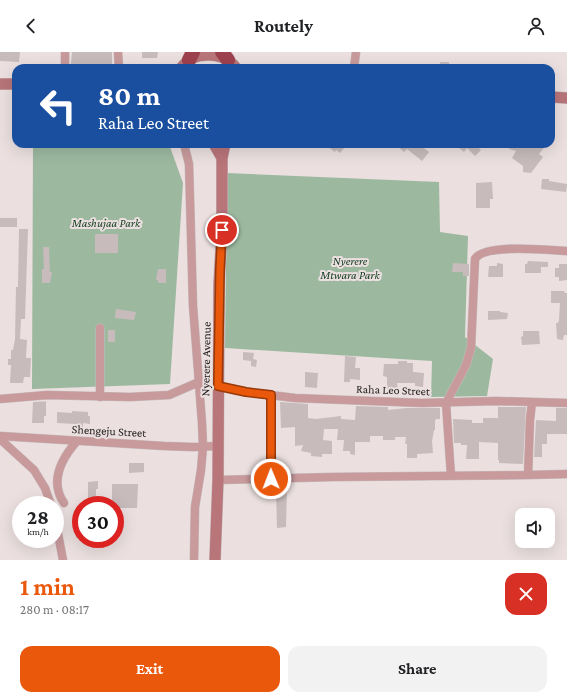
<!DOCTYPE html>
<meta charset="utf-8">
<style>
body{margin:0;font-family:"Crimson Pro",serif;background:#f2f2f2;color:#202124;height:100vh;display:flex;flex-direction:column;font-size:15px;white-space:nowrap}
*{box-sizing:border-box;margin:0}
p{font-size:13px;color:#757577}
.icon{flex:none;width:22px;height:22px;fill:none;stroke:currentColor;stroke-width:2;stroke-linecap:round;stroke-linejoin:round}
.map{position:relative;height:508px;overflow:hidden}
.panel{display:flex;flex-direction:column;background:#fff;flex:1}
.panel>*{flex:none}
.banner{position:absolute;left:12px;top:12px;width:543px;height:84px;border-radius:12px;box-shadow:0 4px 16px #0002;background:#1a4fa0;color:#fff;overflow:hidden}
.controls{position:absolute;left:515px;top:456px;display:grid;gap:8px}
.controls a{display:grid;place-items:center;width:40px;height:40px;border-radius:8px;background:#fff;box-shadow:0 4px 16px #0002;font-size:20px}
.speed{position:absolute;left:12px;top:444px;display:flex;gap:8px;font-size:20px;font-weight:700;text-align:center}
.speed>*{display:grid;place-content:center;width:52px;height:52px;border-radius:50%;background:#fff;box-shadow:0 4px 16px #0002;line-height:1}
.speed small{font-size:10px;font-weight:400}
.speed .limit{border:6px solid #d22;background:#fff;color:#111}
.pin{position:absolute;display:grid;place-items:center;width:34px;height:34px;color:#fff;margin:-17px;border:2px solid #fff;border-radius:50%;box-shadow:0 1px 4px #0007}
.me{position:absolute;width:44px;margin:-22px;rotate:359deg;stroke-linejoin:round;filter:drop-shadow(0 0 3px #0008)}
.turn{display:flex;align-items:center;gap:14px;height:84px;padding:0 20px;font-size:18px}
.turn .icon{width:52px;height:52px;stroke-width:2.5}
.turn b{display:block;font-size:28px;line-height:34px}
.round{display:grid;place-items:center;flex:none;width:42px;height:42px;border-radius:12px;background:#f2f2f2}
.summary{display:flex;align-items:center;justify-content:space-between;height:68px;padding:0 20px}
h1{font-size:24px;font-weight:700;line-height:30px;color:#ea580c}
.button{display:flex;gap:8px;margin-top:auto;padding:8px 20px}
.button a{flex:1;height:46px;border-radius:12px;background:#ea580c;color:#fff;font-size:16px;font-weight:700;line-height:46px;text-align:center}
.button a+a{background:#f2f2f2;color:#202124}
header{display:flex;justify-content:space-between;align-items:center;height:52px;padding:0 20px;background:#fff;font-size:18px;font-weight:700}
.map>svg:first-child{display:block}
.green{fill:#9cb9a0}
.building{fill:#c7bbbc}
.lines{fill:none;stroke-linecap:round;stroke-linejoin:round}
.street-casing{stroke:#c7bdbd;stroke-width:9}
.secondary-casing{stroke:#c7bdbd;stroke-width:12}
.highway-casing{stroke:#c7bdbd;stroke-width:15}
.street{stroke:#c89a9c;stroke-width:8}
.secondary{stroke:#b8757a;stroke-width:11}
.highway{stroke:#9e414e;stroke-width:14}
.route-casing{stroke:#983908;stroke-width:10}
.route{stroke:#ea580c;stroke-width:7}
.labels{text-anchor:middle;stroke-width:4;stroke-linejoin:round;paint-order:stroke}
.park-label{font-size:12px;font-style:italic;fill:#103d1d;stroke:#ebdfdf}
.street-label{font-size:12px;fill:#252121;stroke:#ebdfdf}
</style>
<header><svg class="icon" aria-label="back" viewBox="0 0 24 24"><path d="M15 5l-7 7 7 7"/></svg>Routely<svg class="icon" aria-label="person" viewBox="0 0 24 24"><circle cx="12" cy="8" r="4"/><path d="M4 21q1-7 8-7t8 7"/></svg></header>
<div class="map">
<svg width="567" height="508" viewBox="0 0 567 508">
<rect width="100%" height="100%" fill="#ebdfdf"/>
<path class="green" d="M 33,92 L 169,92 L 183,131 L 170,332 L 32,337 Z
M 227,121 L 439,130 L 440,180 L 468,184 L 465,285 L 493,307 L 487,344 L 431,345 L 432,309 L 225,296 Z"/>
<path class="building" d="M 0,0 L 20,0 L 19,10 L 0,9 Z
M 72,0 L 112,0 L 112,14 L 71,12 Z
M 142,0 L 158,0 L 157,6 L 142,6 Z
M 440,10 L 449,10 L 449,16 L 440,16 Z
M 329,92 L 342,92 L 345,95 L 340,101 L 336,98 L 335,100 L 328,95 L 330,93 Z
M 395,92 L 419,92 L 429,100 L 422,109 L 407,97 L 404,100 Z
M 462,92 L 475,92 L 481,98 L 475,104 L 467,96 L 464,100 L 459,96 Z
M 511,92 L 547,92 L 539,102 L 543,105 L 531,121 L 523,120 L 523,114 L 512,106 L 516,99 L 509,97 Z
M 542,127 L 549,127 L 549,129 L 567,132 L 566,140 L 541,137 Z
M 492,130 L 493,147 L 490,147 L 490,156 L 476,156 L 476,131 Z
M 0,166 L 17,166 L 17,175 L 0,175 Z
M 19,177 L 28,177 L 25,267 L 21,267 L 20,287 L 27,288 L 26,306 L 31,306 L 30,325 L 24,325 L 23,331 L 10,331 L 11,313 L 8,313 L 8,307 L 11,307 L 11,298 L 13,298 L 15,287 L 16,235 L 18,235 Z
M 95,182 L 118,182 L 118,201 L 95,201 Z
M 43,195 L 49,195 L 50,220 L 52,220 L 50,231 L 42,231 L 42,217 L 44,217 Z
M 528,209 L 548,210 L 548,215 L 541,215 L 541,221 L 525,221 L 525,212 L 527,212 Z
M 453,211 L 469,212 L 469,224 L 463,224 L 463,220 L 452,220 Z
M 497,211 L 503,212 L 503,225 L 488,225 L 489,214 L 497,214 Z
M 559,212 L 567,212 L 567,228 L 559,229 L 559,225 L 555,225 L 555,216 L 559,216 Z
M 158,217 L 166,217 L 166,231 L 158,231 L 158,228 L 156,228 Z
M 551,239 L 564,239 L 565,241 L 567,241 L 567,283 L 564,283 L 563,288 L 557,287 L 556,271 L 558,271 L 559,268 L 560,251 L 551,251 Z
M 116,257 L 136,260 L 134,268 L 115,266 Z
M 488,259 L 500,259 L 500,260 L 508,261 L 507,267 L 488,268 Z
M 108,278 L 115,278 L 115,290 L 108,290 Z
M 523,279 L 539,279 L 540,292 L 522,293 L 521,285 L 523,284 Z
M 243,300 L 254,301 L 253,307 L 257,308 L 256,315 L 251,314 L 251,309 L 243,308 Z
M 345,304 L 356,305 L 355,316 L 360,316 L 360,328 L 350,327 L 350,330 L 344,330 Z
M 398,309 L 407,309 L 407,311 L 413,311 L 413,320 L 424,321 L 423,335 L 415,334 L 415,331 L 397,331 L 398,339 L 387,339 L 387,325 L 383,324 L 384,312 L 398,312 Z
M 305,320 L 318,321 L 317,336 L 305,335 Z
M 46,349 L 46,364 L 44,364 L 44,371 L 32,371 L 33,350 L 51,349 Z
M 280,350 L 308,352 L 308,366 L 316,367 L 341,364 L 341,367 L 355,368 L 356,354 L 388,355 L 388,358 L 406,356 L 440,356 L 440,367 L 436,367 L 435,369 L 435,378 L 434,378 L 432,389 L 433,401 L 417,402 L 417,406 L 407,406 L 407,392 L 405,392 L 406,385 L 395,385 L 395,388 L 383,388 L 383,384 L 370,384 L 370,390 L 355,390 L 355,403 L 350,402 L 350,399 L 343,399 L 344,388 L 337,388 L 338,377 L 324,377 L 323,388 L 332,389 L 332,402 L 322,402 L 322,405 L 311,404 L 311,401 L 301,399 L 303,393 L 295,394 L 295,375 L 281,376 Z
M 498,355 L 526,355 L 523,412 L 499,411 L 499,408 L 498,408 L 498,391 L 479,390 L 479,407 L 466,407 L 467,393 L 461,393 L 461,391 L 454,391 L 453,367 L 472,368 L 472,371 L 483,371 L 483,366 L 498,366 Z
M 556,356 L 567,356 L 567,382 L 547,382 L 547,392 L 542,392 L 542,405 L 534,405 L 536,368 L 556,369 Z
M 72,359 L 88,360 L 88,364 L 90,364 L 90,372 L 83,371 L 83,375 L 76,374 L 77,372 L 57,371 L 57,360 L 72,361 Z
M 129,411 L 144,411 L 144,420 L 129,421 Z
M 98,429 L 98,437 L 96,437 L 96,453 L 88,453 L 88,430 Z
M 112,432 L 138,432 L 137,456 L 115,456 L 115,453 L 112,453 Z
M 276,436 L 287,436 L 286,475 L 277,476 Z
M 74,458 L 81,458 L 81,486 L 76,486 L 76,474 L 75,474 L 75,465 L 73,465 Z"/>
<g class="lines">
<defs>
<path id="street" d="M 65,0 L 65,16
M 118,0 L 119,16
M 354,16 L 356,0
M 184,92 L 189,112 L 193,254 L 202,371 L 203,395 L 201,418 L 195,455 L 194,508
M 218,334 L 246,340 L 295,346 L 422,351 L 496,349 L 567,351
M 271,343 L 271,427
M 100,345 L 100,276
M 0,347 L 47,343 L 130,345 L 169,343 L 199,330
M 0,384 L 164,394 L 193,395 L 218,394
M 0,387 L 34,418 L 45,436 L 51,453
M 528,423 L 530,368 L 532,350
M 451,424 L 446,351 L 466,313 L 471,296 L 475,207 C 484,191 549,198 567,199
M 218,428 L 333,425 L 528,423 L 567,422
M 64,451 C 49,429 62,406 77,389
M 55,466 L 63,508"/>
<path id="secondary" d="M 181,16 C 184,13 187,9 190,7 C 206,0 226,2 236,16
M 0,32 L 16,32
M 551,45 L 567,46
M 214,92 L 222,106
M 215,508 L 218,428 L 219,232 L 222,178 L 222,106 L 225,92"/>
<path id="highway" d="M 222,0 L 228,8
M 189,8 L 193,0"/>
</defs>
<use href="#street" class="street-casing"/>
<use href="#secondary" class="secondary-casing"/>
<use href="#highway" class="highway-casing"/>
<use href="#street" class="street"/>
<use href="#secondary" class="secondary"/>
<use href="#highway" class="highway"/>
</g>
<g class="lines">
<defs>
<path id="route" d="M 222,178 L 220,217 L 218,334 L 246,340 L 271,343 L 271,427"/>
</defs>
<use href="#route" class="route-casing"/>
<use href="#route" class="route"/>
</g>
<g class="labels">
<g class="park-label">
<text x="106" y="175">Mashujaa Park</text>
<text x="350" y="213">Nyerere<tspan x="350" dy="14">Mtwara Park</tspan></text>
</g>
<g class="street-label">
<text transform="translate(206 307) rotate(-89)" y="4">Nyerere Avenue</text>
<text transform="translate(393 338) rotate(2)" y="4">Raha Leo Street</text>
<text transform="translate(109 379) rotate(3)" y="4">Shengeju Street</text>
</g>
</g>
</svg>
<div class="controls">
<a><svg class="icon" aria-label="sound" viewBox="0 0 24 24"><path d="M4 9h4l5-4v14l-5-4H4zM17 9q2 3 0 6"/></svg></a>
</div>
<div class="speed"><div>28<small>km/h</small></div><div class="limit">30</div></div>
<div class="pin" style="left:222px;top:178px;background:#d93025"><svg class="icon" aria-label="arrive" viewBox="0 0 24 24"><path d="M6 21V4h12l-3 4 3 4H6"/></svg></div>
<svg class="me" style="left:271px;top:427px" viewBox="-20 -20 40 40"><circle r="17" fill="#ea580c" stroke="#fff" stroke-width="3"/><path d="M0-11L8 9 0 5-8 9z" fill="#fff"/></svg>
<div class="banner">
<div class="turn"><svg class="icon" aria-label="left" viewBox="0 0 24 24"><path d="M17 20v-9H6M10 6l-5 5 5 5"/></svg><div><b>80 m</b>Raha Leo Street</div></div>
</div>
</div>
<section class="panel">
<div class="summary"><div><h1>1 min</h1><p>280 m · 08:17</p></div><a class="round" style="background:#d93025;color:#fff"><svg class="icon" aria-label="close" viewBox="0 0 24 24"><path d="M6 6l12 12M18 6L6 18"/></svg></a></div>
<div class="button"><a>Exit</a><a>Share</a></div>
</section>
